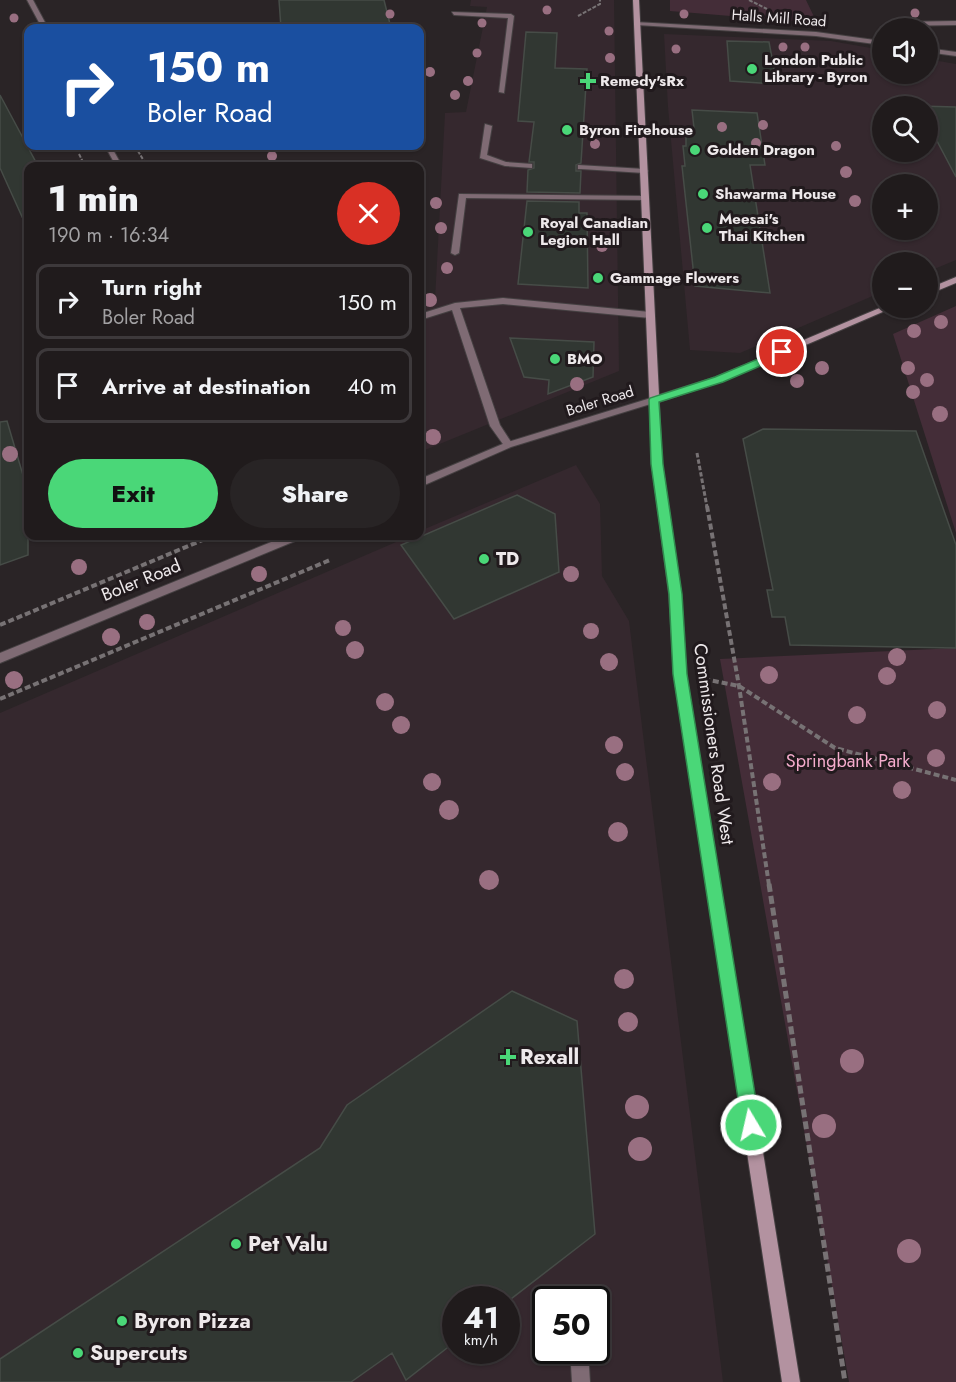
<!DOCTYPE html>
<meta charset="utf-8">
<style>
body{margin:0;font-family:Jost,sans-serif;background:#282425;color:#f1f3f6;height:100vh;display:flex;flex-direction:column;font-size:22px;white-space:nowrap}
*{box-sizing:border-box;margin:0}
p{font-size:20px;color:#a2a1a3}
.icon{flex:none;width:33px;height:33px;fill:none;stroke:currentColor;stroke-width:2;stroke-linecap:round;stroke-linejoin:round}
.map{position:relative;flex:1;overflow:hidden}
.panel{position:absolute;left:24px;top:162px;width:400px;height:378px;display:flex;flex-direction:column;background:#201b1c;border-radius:12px;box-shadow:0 2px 4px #0004,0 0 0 2px #3d393b}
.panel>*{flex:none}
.top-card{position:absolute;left:24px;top:24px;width:400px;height:126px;border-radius:12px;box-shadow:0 2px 4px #0004,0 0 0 2px #3d393b;background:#1a4fa0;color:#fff;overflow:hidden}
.tools{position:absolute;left:872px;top:18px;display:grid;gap:12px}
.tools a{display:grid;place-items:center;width:66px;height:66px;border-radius:50%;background:#201b1c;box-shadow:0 2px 4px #0004,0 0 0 2px #3d393b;font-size:30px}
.speed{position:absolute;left:442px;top:1286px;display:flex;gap:12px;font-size:30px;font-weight:700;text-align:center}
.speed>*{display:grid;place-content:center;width:78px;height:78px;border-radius:50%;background:#201b1c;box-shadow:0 2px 4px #0004,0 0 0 2px #3d393b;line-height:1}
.speed small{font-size:15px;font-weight:400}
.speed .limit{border:3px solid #111;border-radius:9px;background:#fff;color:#111}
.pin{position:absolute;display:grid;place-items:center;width:51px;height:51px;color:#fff;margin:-26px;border:3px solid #fff;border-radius:50%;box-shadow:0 2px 6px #0007}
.me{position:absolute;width:66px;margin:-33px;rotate:351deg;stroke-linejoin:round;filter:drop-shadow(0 0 4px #0008)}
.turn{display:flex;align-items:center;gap:21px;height:126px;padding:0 24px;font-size:27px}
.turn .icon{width:78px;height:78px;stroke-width:2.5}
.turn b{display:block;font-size:42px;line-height:51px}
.round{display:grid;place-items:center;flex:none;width:63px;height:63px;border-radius:32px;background:#282425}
.headline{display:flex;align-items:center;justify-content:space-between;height:102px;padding:0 24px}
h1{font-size:36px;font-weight:800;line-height:45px}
.button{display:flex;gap:12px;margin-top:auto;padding:12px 24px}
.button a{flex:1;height:69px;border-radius:36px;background:#4ad778;color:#111;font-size:24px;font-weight:800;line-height:69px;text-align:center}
.button a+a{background:#282425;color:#f1f3f6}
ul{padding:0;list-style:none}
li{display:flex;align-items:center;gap:18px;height:75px;margin:0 12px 9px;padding:0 12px;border:3px solid #3d393b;border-radius:12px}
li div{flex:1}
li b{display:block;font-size:22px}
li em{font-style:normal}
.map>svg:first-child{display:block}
.built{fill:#35282e;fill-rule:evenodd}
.green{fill:#442d38}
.building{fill:#313732;stroke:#464c47;stroke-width:1.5}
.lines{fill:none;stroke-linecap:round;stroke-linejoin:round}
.service-casing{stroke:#454042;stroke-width:2}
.minor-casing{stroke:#454042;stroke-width:2}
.tertiary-casing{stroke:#454042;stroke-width:2}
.secondary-casing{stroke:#454042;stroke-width:2}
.path-far3{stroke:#777274;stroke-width:2;stroke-dasharray:4 1.5;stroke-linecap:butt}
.path-far2{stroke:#777274;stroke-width:3;stroke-dasharray:4.5 2;stroke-linecap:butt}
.path-far1{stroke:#777274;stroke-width:4;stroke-dasharray:6 3;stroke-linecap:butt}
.path{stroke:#777274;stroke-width:5;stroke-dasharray:8 4;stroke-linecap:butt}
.service{fill:#7f6b74;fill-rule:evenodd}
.minor{fill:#7f6b74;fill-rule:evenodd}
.tertiary{fill:#7f6b74;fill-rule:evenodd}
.secondary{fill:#b392a0;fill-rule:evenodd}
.tree{fill:#996f81}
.route{fill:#4ad778;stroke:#308c4e;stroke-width:1.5}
.poi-dot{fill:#4ad778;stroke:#211a1d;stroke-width:2}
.labels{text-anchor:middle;stroke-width:6;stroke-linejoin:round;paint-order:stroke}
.far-street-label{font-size:15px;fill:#eee9eb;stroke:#211a1d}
.far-poi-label{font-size:15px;font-weight:bold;fill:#eee9eb;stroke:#211a1d;text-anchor:start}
.poi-label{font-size:18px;font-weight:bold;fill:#eee9eb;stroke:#211a1d;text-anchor:start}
.street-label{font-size:18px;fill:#eee9eb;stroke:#211a1d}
.park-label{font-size:18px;fill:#f4accc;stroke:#211a1d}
.near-poi-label{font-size:21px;font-weight:bold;fill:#eee9eb;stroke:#211a1d;text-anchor:start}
</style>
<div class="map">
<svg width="956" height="1382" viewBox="0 0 956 1382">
<rect width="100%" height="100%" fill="#2a2426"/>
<path class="built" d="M 471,0 L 614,0 L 619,371 L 420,452 L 420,304 L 435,300 L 445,113 L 466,112 L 487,7 L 470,6 Z
M 664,34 L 831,41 L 882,50 L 882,74 L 927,74 L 927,59 L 956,64 L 956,260 L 927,272 L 927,262 L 882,262 L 882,292 L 740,353 L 690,350 L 668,107 ZM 882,106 L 927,106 L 927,152 L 882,152 ZM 882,184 L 927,184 L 927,230 L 882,230 Z
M 576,465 L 600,504 L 602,576 L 629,621 L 723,1382 L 0,1382 L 0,713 L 410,536 L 420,536 L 420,531 ZM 456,1299 L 507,1299 L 507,1350 L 456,1350 ZM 546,1299 L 597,1299 L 597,1350 L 546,1350 Z"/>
<path class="green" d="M 670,0 L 806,0 L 817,23 L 670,11 Z
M 956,306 L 956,533 L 893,334 Z
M 956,648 L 956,1382 L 849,1382 L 720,659 Z"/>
<path class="building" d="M 279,0 L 384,0 L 391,28 L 281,28 Z
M 526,32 L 557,33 L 555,68 L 587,69 L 581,163 L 576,165 L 576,171 L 581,171 L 580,193 L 527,192 L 528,170 L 534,168 L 534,162 L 529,162 L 534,122 L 518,121 Z
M 727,41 L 769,42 L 777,84 L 730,81 Z
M 0,95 L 38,166 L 28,166 L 28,230 L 0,168 Z
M 919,106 L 956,107 L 956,177 L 927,122 L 927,106 Z
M 692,110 L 757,113 L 765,165 L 750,165 L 770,293 L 695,286 L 682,166 L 685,166 L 683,146 L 686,146 L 686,128 L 694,128 Z
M 527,201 L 579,202 L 579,213 L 587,213 L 588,288 L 518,284 Z
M 510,338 L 594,342 L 593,377 L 548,394 L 549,380 L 524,377 Z
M 7,421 L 28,492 L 28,555 L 0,565 L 0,422 Z
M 763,429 L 916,431 L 956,545 L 956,648 L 790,645 L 785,617 L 772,617 L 767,590 L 773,590 L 743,439 Z
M 517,495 L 555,514 L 559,572 L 454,619 L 401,545 Z
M 512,991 L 577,1021 L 595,1234 L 507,1302 L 507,1299 L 456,1299 L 456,1341 L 406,1380 L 392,1353 L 351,1382 L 0,1382 L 0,1359 L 320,1148 L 347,1105 Z"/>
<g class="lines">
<defs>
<path id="service" d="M 452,12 L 511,14 L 514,16 L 504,93 L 499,92 L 508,18 L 454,15 Z
M 485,124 L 492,126 L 487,155 L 506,162 L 532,164 L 532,168 L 505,166 L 480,158 Z
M 578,165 L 644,169 L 648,171 L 644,173 L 581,169 L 578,169 Z
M 459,194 L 645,196 L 649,198 L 645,200 L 466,198 L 459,253 L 455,255 L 451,253 Z
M 503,298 L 650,312 L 654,315 L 650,318 L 503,304 L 460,308 L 500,425 L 513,445 L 508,448 L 505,447 L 490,426 L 452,310 L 420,320 L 420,314 L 455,303 Z
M 570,1350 L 588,1350 L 590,1382 L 572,1382 Z"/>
<path id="minor" d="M 27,0 L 33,0 L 48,28 L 42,28 Z
M 956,21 L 956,25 L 895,26 L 892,24 L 895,22 Z
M 635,22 L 816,32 L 882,41 L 882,45 L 816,36 L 637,25 Z
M 927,48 L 956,52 L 956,56 L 927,52 Z
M 105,146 L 111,146 L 122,166 L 116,166 Z"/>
<path id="tertiary" d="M 654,397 L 659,400 L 657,402 L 511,447 L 420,487 L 420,479 L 505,443 Z
M 286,536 L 301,536 L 300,539 L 0,663 L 0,653 Z"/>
<path id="secondary" d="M 633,0 L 639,0 L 659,395 L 716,377 L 882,307 L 892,308 L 722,381 L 659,402 L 662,464 L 681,594 L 686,674 L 800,1382 L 782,1382 L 674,674 L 669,594 L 652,464 Z
M 956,277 L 956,283 L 927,295 L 927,289 Z"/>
</defs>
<use href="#service" class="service-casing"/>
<use href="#minor" class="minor-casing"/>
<use href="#tertiary" class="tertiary-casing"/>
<use href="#secondary" class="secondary-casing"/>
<path class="path-far3" d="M 749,0 L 767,9
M 578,16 L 600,4 L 600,0
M 135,146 L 147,166
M 79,154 L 85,166"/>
<path class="path-far2" d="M 697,453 L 707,507"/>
<path class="path-far1" d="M 707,506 L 739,686 L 769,885
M 0,625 L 212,536
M 704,679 L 739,686 L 835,748 L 956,780
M 0,699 L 330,560"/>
<path class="path" d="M 769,884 L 845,1382"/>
<use href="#service" class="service"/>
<use href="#minor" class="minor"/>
<use href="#tertiary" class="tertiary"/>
<use href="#secondary" class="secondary"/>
</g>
<g class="tree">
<circle cx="547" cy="10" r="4.5"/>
<circle cx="915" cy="13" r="4.5"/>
<circle cx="390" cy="14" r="4.5"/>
<circle cx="684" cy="14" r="4.5"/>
<circle cx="780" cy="17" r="4.5"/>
<circle cx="14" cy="18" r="4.5"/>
<circle cx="482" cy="23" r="4.5"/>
<circle cx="609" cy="31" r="4.5"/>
<circle cx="783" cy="47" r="4.5"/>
<circle cx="805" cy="47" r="4.5"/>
<circle cx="676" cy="49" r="4.5"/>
<circle cx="477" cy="53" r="4.5"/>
<circle cx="610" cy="58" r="5"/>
<circle cx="430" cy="72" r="5"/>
<circle cx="468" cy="81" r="5"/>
<circle cx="455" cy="95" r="5"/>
<circle cx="763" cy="125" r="5"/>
<circle cx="722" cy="127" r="5"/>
<circle cx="756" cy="143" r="5"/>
<circle cx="595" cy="144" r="5"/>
<circle cx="836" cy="146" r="5"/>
<circle cx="272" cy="156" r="5"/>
<circle cx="846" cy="172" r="6"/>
<circle cx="855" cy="201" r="6"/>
<circle cx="436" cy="203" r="6"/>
<circle cx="441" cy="228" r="6"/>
<circle cx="602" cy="246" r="6"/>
<circle cx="447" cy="268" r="6"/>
<circle cx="430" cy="300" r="7"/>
<circle cx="941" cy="322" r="7"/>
<circle cx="914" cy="331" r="7"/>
<circle cx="822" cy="368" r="7"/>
<circle cx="908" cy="368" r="7"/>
<circle cx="927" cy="380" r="7"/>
<circle cx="797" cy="381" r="7"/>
<circle cx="577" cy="384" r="7"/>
<circle cx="913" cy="392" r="7"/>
<circle cx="940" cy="414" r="8"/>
<circle cx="433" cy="437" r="8"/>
<circle cx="10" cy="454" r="8"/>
<circle cx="79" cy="567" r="8"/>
<circle cx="259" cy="574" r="8"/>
<circle cx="571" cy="574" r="8"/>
<circle cx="147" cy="622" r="8"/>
<circle cx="343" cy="628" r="8"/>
<circle cx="591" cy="631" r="8"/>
<circle cx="111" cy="637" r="9"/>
<circle cx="355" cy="650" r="9"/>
<circle cx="897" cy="657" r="9"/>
<circle cx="609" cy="662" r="9"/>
<circle cx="769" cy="675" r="9"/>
<circle cx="887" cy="676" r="9"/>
<circle cx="14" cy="680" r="9"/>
<circle cx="385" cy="702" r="9"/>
<circle cx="937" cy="710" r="9"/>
<circle cx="857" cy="715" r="9"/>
<circle cx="401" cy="725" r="9"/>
<circle cx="614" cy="745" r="9"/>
<circle cx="936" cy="758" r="9"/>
<circle cx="625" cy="772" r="9"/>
<circle cx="432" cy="782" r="9"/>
<circle cx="772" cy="782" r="9"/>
<circle cx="902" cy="790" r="9"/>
<circle cx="449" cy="810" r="10"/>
<circle cx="618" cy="832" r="10"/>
<circle cx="489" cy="880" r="10"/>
<circle cx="624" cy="979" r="10"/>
<circle cx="628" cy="1022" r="10"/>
<circle cx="852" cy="1061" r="12"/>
<circle cx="637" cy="1107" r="12"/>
<circle cx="824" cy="1126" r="12"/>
<circle cx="640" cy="1149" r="12"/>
<circle cx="909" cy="1251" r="12"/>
</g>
<path class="route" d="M 782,349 L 787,352 L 786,355 L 723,382 L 659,402 L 663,464 L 682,594 L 687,674 L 760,1125 L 757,1131 L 751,1134 L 744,1131 L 742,1125 L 673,674 L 669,594 L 651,464 L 649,400 L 650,398 L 715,377 Z"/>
<g class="poi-dot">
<circle cx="752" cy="69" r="6"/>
<path d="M585 72h6v6h6v6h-6v6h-6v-6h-6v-6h6z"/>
<circle cx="567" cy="130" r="6"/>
<circle cx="695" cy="150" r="6"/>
<circle cx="703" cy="194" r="6"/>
<circle cx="707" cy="228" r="6"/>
<circle cx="528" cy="232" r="6"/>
<circle cx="598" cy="278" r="6"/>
<circle cx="555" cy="359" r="6"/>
<circle cx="484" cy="559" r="6"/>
<path d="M505 1048h6v6h6v6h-6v6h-6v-6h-6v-6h6z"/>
<circle cx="236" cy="1244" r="6"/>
<circle cx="122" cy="1321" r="6"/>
<circle cx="78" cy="1353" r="6"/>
</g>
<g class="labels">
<g class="far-street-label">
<text transform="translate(779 18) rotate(4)" y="5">Halls Mill Road</text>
<text transform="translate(600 401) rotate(-17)" y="5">Boler Road</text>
</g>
<g class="far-poi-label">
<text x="764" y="65">London Public<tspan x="764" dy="17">Library - Byron</tspan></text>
<text x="600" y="86">Remedy'sRx</text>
<text x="579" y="135">Byron Firehouse</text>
<text x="707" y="155">Golden Dragon</text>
<text x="715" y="199">Shawarma House</text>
<text x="719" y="224">Meesai's<tspan x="719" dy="17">Thai Kitchen</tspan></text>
<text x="540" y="228">Royal Canadian<tspan x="540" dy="17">Legion Hall</tspan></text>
<text x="610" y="283">Gammage Flowers</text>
<text x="567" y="364">BMO</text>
</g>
<g class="poi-label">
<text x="496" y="565">TD</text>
</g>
<g class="street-label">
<text transform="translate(141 580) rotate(-22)" y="6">Boler Road</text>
<text transform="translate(714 744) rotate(82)" y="6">Commissioners Road West</text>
</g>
<g class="park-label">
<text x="848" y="767">Springbank Park</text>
</g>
<g class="near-poi-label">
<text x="520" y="1064">Rexall</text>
<text x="248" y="1251">Pet Valu</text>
<text x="134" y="1328">Byron Pizza</text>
<text x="90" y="1360">Supercuts</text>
</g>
</g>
</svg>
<div class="tools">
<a><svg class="icon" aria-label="sound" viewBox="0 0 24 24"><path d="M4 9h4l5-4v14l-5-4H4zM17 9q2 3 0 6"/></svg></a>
<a><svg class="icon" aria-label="search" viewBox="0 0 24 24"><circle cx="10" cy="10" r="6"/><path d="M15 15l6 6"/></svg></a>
<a>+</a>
<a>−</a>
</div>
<div class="speed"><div>41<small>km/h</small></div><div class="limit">50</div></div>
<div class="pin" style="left:782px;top:352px;background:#d93025"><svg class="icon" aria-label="arrive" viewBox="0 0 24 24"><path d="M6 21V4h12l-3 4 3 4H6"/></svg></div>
<svg class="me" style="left:751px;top:1125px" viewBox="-20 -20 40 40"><circle r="17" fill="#4ad778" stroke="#fff" stroke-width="3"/><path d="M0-11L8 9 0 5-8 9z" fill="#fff"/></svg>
<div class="top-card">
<div class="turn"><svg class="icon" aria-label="right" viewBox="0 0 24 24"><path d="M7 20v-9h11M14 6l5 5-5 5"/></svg><div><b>150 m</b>Boler Road</div></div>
</div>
<section class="panel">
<div class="headline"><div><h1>1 min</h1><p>190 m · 16:34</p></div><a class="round" style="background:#d93025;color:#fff"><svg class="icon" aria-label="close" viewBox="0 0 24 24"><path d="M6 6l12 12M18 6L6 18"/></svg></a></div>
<ul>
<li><svg class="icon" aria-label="right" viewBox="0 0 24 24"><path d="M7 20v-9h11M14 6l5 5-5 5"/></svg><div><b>Turn right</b><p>Boler Road</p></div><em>150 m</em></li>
<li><svg class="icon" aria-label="arrive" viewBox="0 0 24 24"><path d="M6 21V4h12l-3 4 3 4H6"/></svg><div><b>Arrive at destination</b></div><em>40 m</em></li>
</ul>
<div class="button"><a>Exit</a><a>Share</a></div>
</section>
</div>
